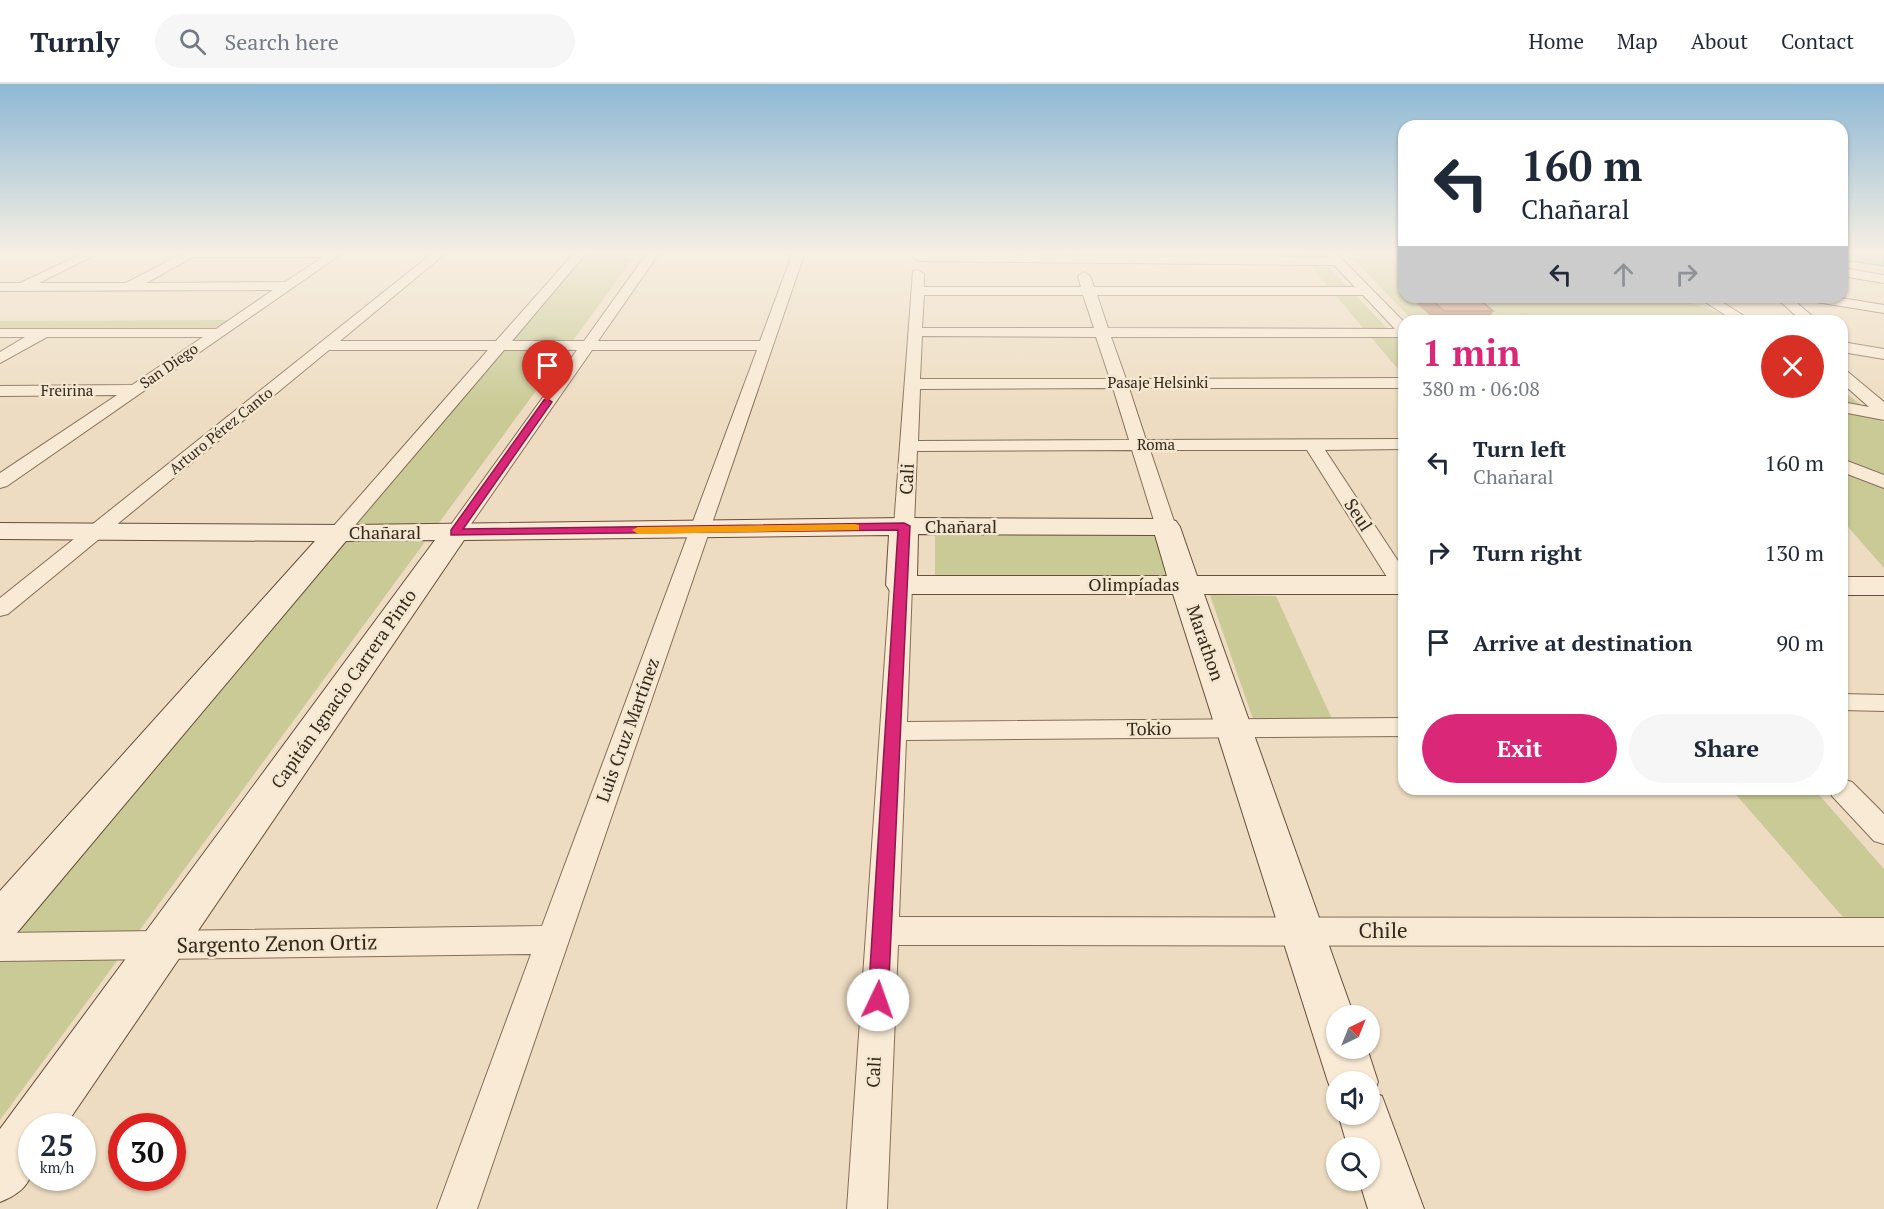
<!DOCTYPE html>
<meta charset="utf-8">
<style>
body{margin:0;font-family:"PT Serif",serif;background:#f6f6f7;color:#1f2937;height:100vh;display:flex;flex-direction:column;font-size:22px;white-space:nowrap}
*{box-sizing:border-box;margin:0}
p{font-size:20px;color:#747a83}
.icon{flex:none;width:33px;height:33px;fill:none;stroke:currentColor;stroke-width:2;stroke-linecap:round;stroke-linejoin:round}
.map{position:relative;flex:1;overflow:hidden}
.drawer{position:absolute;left:1398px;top:231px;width:450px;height:480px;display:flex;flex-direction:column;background:#fff;border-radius:18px;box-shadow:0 2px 4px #0004}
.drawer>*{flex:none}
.top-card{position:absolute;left:1398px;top:36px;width:450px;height:183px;border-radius:18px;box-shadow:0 2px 4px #0004;background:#fff;color:#1f2937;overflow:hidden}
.needle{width:39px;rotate:43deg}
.controls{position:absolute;left:1326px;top:921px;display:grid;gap:12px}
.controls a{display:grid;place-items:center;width:54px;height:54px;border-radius:50%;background:#fff;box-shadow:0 2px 4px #0004;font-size:30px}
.speed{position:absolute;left:18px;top:1029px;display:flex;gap:12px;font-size:30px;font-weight:700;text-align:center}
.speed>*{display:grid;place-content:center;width:78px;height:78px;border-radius:50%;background:#fff;box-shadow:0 2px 4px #0004;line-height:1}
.speed small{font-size:15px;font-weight:400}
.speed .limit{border:9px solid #d22;background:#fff;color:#111}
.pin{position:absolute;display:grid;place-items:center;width:51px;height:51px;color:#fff;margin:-62px -26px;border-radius:50% 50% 50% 0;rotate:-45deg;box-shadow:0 0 6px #0007}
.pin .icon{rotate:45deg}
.me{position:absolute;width:66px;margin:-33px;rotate:3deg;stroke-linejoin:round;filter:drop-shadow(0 0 4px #0008)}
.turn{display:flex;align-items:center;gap:21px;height:126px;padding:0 24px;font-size:27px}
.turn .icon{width:78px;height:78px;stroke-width:2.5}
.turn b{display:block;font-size:42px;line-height:51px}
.lanes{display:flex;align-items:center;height:57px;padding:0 24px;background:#0003;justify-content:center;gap:30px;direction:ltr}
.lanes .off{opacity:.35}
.round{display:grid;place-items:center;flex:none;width:63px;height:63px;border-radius:32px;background:#f6f6f7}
.summary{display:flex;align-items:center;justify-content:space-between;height:102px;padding:0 24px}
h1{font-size:36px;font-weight:700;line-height:45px;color:#db2777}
.cta{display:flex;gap:12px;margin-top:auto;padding:12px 24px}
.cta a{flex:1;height:69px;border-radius:36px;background:#db2777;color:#fff;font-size:24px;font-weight:700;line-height:69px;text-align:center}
.cta a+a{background:#f6f6f7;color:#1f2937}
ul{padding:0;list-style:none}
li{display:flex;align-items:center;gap:18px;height:90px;padding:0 24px}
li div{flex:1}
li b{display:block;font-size:22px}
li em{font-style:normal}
header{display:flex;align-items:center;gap:36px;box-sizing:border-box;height:84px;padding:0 30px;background:#fff;border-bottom:2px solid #e0e1e3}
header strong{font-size:28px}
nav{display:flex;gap:33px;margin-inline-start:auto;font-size:21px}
.search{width:420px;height:54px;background:#f6f6f7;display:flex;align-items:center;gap:15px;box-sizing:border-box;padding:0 21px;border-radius:33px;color:#747a83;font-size:22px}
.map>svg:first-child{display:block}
.green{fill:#c9ca95}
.water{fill:#a4bfb5;stroke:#6b8d81;stroke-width:1.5}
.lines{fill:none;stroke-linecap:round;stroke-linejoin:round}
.street-casing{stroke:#866d59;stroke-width:2}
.secondary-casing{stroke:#684e3c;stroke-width:2}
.street{fill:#f8ead4;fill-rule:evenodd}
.secondary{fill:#f8ead4;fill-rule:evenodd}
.wall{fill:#ae7e66}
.building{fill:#ca9377;stroke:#8d6753;stroke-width:1.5}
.route{fill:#db2777;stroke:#8e194d;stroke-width:1.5}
.slow{fill:#f59e0b}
.labels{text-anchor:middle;stroke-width:5;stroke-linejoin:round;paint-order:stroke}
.far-street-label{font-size:15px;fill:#36271d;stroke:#f4e7d0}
.street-label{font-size:18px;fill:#36271d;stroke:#f4e7d0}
.near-street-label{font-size:21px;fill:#36271d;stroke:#f4e7d0}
</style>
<header>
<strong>Turnly</strong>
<div class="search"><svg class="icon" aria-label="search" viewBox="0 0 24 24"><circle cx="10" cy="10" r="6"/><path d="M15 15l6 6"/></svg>Search here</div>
<nav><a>Home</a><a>Map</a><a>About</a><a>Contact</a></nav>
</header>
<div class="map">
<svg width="1884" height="1125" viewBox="0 0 1884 1125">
<rect width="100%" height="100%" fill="#eddcc1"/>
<path class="green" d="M 587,168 L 638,168 L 0,1036 L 0,851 Z
M 1347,168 L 1404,168 L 1404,213 L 1676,213 L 1742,237 L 1413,237 Z
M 1307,178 L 1324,178 L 1404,262 L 1404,292 Z
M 230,236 L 216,245 L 0,246 L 0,237 Z
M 1842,306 L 1884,339 L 1884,484 L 1842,436 Z
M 935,449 L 1157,450 L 1171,494 L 935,497 Z
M 1210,511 L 1276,512 L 1332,635 L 1254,638 Z
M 1731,705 L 1814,705 L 1884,785 L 1884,848 L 1857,849 Z"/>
<path class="water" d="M 1842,168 L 1884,168 L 1884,182 L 1842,176 Z"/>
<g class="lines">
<defs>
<path id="street" d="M 86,168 L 101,168 L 39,199 L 126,199 L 185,168 L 344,168 L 7,402 L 0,404 L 0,389 L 117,311 L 0,312 L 0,302 L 132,301 L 203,253 L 47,253 L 0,279 L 0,268 L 25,253 L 0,253 L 0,245 L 216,245 L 273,206 L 0,207 L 0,199 L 20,199 ZM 193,173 L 323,173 L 285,198 L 146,199 Z
M 434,168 L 447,168 L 340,257 L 496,257 L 575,168 L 587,168 L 512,257 L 584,257 L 648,168 L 660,168 L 598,257 L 760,257 L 793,168 L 805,168 L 477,1125 L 437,1125 L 531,870 L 0,877 L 0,849 L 542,842 L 757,266 L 592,266 L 462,453 L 448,453 L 445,449 L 577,266 L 504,266 L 345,453 L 331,453 L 328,449 L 331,445 L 488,266 L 329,266 L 8,530 L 0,532 L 0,514 Z
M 1323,168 L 1335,168 L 1404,238 L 1404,253 L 1111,253 L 1126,295 L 1404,294 L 1404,304 L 1129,304 L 1146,356 L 1404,355 L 1404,365 L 1325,366 L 1404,486 L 1404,507 L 1395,506 L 1392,501 L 1307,366 L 1150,366 L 1176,443 L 1173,447 L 1159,447 L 1156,443 L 1132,366 L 917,367 L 914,442 L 911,446 L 897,446 L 894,442 L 913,187 L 918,186 L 924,190 L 924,203 L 1081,203 L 1078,192 L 1084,188 L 1090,192 L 1094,203 L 1355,203 L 1334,181 L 919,177 L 913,173 L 915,170 L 1327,173 ZM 924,211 L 1083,211 L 1094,244 L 922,244 ZM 1097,211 L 1363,211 L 1395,245 L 1108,244 ZM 922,252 L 1096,253 L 1110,295 L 920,295 ZM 1113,304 L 1129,356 L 918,357 L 920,305 Z
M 1842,184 L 1884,191 L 1884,199 L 1842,192 Z
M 1697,213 L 1714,213 L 1752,237 L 1735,237 Z
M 1775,213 L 1790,213 L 1818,237 L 1802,237 Z
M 1803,213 L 1835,213 L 1884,221 L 1884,229 L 1810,217 Z
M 1842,258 L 1884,265 L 1884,275 L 1842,268 Z
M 1842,286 L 1848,288 L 1884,318 L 1884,336 L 1842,328 L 1842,318 L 1869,323 L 1842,299 Z
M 1842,375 L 1884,391 L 1884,404 L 1842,388 Z
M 901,494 L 909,496 L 912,501 L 907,638 L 1404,634 L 1404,652 L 906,656 L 899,833 L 1884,834 L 1884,862 L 898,861 L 887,1125 L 847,1125 L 890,501 L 893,496 Z
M 1842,610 L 1884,611 L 1884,627 L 1842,626 Z
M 1842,695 L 1852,698 L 1884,730 L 1884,760 L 1874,757 L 1832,712 L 1828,705 L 1842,705 Z"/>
<path id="secondary" d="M 904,434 L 1166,435 L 1176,437 L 1180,443 L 1197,492 L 1404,492 L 1404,510 L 1204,510 L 1354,932 L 1336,932 L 1336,964 L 1367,964 L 1378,998 L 1374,1009 L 1382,1012 L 1424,1125 L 1368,1125 L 1359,1096 L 1370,1096 L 1370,1064 L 1348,1064 L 1338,1030 L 1370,1030 L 1370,998 L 1336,998 L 1336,1016 L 1328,998 L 1173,510 L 901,510 L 890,507 L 886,501 L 889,451 L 464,456 L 65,1042 L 32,1042 C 32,1081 41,1102 0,1118 L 0,1045 L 435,456 L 346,457 L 16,850 L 0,855 L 0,807 L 315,457 L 0,455 L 0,439 L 351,441 ZM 918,450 L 1155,451 L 1167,492 L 917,492 Z
M 1842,493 L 1884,493 L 1884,511 L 1842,511 Z"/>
</defs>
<use href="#street" class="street-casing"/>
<use href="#secondary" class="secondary-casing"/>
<use href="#street" class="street"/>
<use href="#secondary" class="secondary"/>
</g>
<path class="wall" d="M 1413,213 L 1477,213 L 1493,227 L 1489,237 L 1436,237 L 1412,215 Z"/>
<path class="building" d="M 1429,213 L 1477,213 L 1493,227 L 1444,227 Z"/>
<linearGradient id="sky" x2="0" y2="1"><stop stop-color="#8db8d4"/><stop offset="0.52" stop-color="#f7efe3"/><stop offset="1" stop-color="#f7efe3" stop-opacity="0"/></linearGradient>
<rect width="1884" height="325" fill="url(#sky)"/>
<path class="route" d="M 548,315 L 552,318 L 463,445 L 904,439 L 910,442 L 888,916 L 885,922 L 878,925 L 871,922 L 868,916 L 898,446 L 451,451 L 451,446 L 544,316 Z"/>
<path class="slow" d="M 855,440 L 859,441 L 859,446 L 638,450 L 632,446 L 638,443 Z"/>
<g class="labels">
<g class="far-street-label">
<text transform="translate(169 282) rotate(-35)" y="5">San Diego</text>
<text x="1158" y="304">Pasaje Helsinki</text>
<text x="67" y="312">Freirina</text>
<text transform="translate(221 347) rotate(-39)" y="5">Arturo Pérez Canto</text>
<text x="1156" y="366">Roma</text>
</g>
<g class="street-label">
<text transform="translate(907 395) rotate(-87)" y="6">Cali</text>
<text transform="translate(1358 431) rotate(57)" y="6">Seul</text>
<text x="961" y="449">Chañaral</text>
<text x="385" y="455">Chañaral</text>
<text x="1134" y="507">Olimpíadas</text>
<text transform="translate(1205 559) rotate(71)" y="6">Marathon</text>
<text transform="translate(344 605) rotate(-55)" y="6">Capitán Ignacio Carrera Pinto</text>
<text transform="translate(1149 645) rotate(-1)" y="6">Tokio</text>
<text transform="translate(628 646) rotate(-70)" y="6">Luis Cruz Martínez</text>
<text transform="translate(874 988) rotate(-87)" y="6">Cali</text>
</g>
<g class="near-street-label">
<text x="1383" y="854">Chile</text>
<text transform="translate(277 860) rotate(-1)" y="7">Sargento Zenon Ortiz</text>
</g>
</g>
</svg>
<div class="controls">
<a><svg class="needle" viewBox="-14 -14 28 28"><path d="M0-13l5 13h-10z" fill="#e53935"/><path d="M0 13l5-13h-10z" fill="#747a83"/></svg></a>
<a><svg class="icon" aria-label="sound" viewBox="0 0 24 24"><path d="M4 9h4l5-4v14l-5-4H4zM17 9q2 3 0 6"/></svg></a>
<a><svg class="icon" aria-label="search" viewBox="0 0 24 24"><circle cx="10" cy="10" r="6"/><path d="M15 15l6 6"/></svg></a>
</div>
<div class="speed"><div>25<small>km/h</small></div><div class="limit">30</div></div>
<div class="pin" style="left:548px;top:318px;background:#d93025"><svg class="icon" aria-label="arrive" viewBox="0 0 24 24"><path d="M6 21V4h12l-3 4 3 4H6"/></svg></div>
<svg class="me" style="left:878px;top:916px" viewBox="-20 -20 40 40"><circle r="19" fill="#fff"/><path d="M0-13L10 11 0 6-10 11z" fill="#db2777"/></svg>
<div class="top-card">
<div class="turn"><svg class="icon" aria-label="left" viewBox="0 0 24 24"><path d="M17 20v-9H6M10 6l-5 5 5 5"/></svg><div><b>160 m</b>Chañaral</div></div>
<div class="lanes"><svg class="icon" aria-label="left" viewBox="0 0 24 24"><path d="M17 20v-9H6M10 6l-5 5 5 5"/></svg><svg class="icon off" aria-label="ahead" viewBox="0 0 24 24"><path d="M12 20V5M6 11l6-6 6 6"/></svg><svg class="icon off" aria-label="right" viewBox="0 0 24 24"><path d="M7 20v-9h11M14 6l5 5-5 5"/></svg></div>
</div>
<section class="drawer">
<div class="summary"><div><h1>1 min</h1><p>380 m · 06:08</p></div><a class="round" style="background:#d93025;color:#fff"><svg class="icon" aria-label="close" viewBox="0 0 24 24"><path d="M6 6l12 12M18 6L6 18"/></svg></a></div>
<ul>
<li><svg class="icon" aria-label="left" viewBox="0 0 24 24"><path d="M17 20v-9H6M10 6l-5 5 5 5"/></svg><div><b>Turn left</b><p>Chañaral</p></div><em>160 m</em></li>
<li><svg class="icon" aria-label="right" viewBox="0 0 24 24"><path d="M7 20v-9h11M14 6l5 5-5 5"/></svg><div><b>Turn right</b></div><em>130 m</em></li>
<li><svg class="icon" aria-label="arrive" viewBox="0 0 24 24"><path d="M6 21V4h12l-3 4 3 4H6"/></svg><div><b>Arrive at destination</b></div><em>90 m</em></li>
</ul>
<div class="cta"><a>Exit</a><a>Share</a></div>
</section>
</div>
